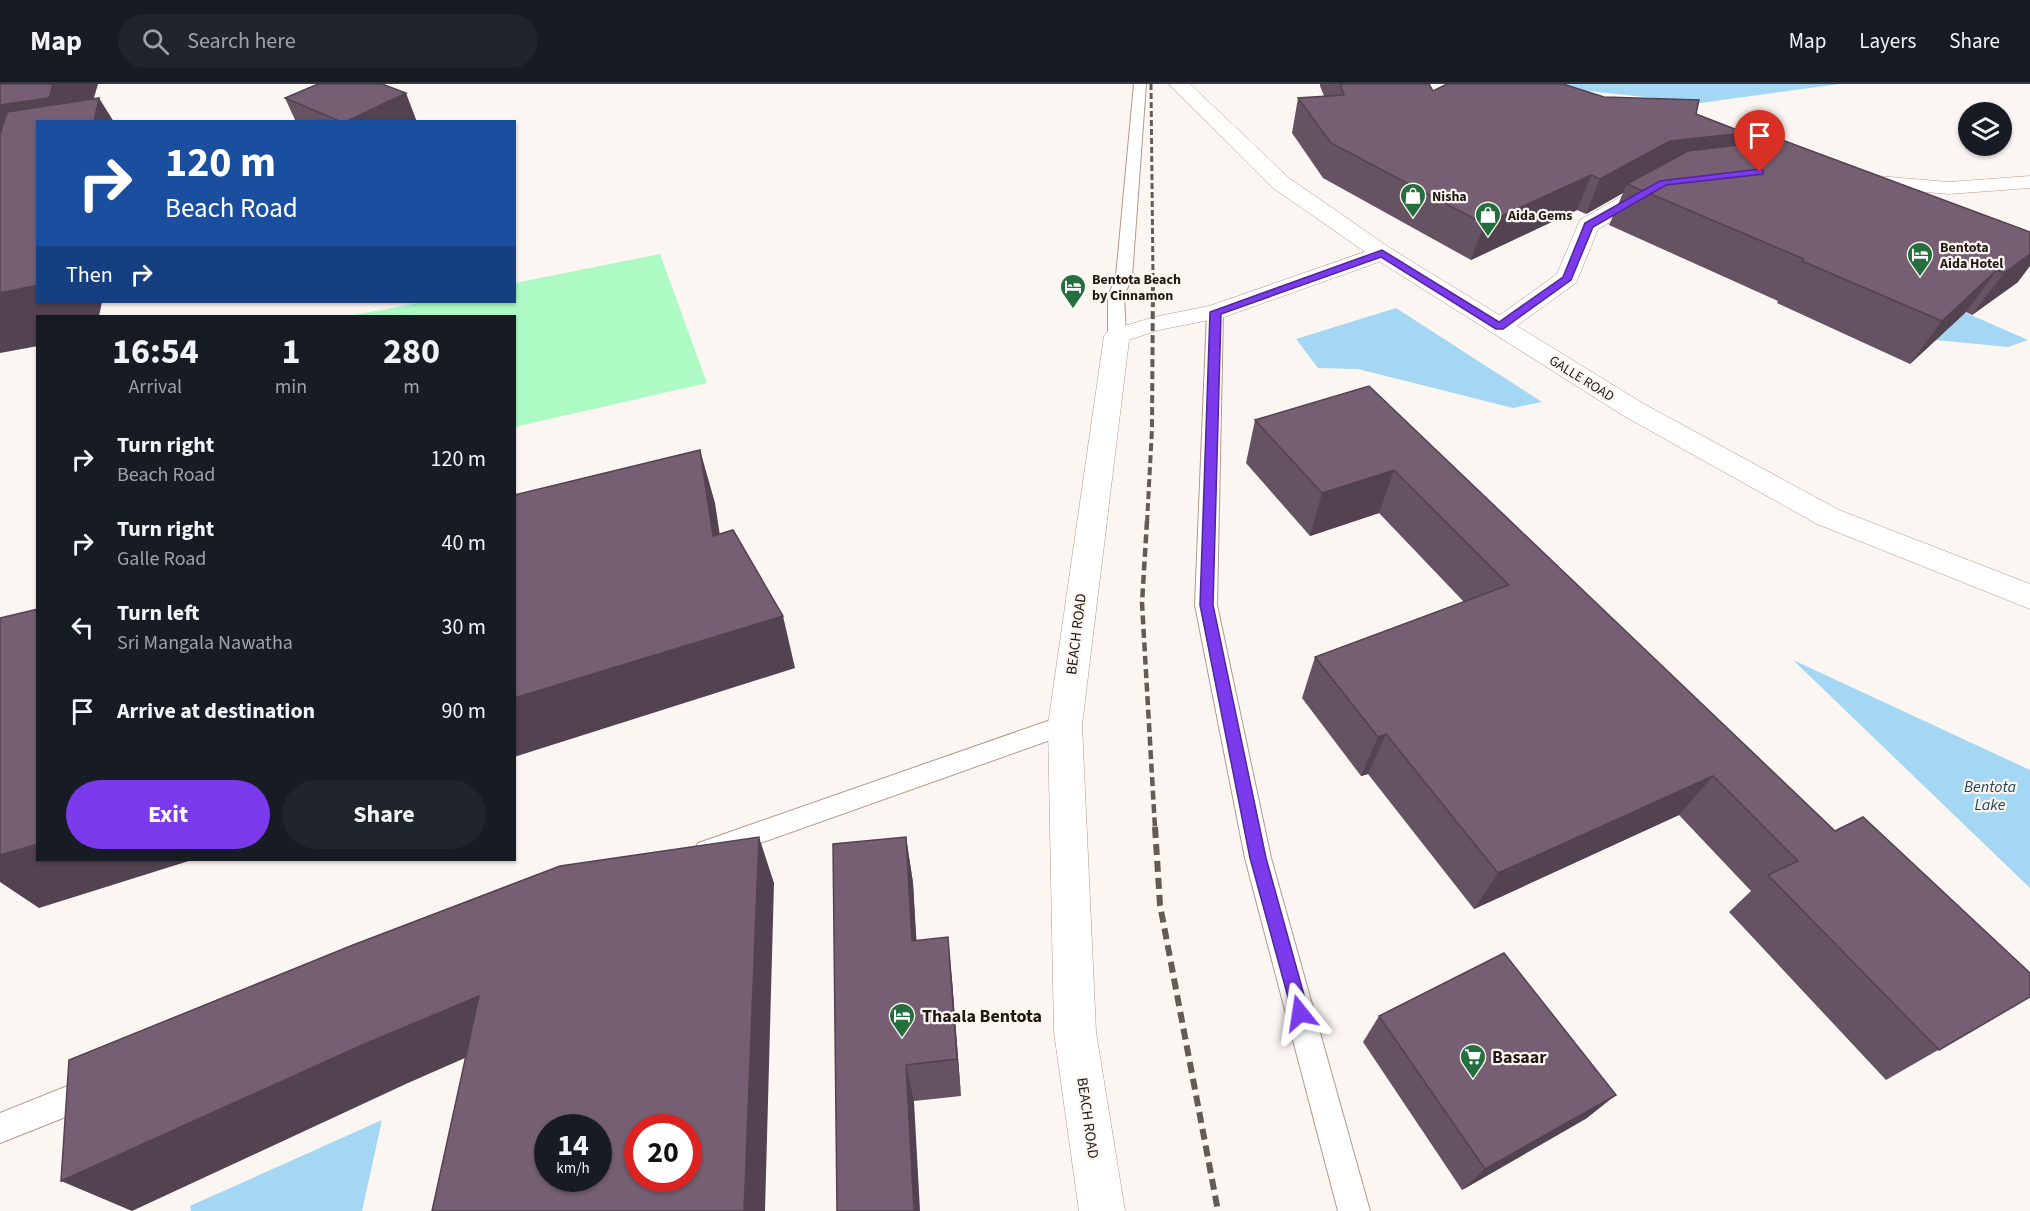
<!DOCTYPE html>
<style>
body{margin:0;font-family:"Source Sans 3",sans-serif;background:#20242c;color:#f1f3f6;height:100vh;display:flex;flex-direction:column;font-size:22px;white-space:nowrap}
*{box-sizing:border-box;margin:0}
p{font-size:20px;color:#9ea1a6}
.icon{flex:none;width:33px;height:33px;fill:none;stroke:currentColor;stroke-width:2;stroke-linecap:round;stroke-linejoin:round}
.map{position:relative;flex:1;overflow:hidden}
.side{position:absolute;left:36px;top:231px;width:480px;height:546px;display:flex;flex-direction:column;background:#171b24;border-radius:0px;box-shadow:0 2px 4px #0004}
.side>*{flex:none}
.hud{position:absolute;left:36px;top:36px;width:480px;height:183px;border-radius:0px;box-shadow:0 2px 4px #0004;background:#1a4fa0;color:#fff;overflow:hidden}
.fabs{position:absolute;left:1958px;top:18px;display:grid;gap:12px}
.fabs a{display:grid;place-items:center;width:54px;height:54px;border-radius:50%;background:#171b24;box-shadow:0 2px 4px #0004;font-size:30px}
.speed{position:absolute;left:534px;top:1030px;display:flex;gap:12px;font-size:30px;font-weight:700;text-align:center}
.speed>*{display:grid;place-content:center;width:78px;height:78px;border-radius:50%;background:#171b24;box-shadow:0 2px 4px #0004;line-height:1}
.speed small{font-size:15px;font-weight:400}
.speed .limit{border:9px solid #d22;background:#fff;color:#111}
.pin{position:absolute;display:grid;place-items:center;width:51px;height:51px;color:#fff;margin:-62px -26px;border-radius:50% 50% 50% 0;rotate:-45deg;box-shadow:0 0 6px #0007}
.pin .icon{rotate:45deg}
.me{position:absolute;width:66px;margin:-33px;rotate:345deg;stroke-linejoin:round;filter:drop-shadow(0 0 4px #0008)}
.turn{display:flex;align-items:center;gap:21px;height:126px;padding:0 30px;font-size:27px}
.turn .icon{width:78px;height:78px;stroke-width:2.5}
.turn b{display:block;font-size:42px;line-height:51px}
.then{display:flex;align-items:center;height:57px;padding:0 30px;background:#0003;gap:12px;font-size:22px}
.eta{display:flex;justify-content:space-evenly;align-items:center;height:102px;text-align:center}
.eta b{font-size:36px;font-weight:700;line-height:42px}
.cta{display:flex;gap:12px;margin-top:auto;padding:12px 30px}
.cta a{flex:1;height:69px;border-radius:36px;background:#7c3aed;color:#fff;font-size:24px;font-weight:700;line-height:69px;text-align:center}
.cta a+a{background:#20242c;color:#f1f3f6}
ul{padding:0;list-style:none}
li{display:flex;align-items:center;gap:18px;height:84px;padding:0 30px}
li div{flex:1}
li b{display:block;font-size:22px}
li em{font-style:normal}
header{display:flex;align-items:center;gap:36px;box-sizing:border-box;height:84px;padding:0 30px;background:#171b24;border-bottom:2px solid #363941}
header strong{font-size:28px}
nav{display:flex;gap:33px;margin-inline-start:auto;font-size:21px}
.search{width:420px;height:54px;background:#20242c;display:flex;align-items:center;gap:15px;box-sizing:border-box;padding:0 21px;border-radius:33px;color:#9ea1a6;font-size:22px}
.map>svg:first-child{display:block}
.green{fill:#adfac5}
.water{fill:#a3d7f4}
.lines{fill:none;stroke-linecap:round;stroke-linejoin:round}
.lane-casing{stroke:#b59887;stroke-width:2}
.street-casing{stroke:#b59887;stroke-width:1}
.highway-casing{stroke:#b59887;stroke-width:1}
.lane{fill:#fff;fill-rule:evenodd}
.street{fill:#fff;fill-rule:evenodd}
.highway{fill:#fff;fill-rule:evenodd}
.rail-far3{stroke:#645b55;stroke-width:3;stroke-dasharray:6 3;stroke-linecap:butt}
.rail-far2{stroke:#645b55;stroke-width:4;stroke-dasharray:8 4;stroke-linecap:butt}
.rail-far1{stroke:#645b55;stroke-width:4.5;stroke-dasharray:9 4.5;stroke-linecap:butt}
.rail{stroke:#645b55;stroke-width:6;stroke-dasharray:11 6;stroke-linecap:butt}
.wall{fill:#655263}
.shaded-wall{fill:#534250}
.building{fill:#765f73;stroke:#534250;stroke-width:1.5;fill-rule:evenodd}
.route{fill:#7c3aed;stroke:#51269a;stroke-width:1.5}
.labels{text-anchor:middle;stroke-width:4.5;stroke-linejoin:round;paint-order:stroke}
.far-poi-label{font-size:14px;font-weight:bold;fill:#221811;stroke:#fcf6f2;text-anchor:start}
.far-street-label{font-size:14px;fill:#221811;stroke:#fcf6f2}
.street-label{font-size:15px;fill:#221811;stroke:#fcf6f2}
.water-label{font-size:16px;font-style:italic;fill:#1d4659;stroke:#fcf6f2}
.near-poi-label{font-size:18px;font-weight:bold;fill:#221811;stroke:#fcf6f2;text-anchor:start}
</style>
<header>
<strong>Map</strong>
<div class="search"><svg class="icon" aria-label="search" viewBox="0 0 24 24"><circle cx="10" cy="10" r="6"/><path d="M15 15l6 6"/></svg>Search here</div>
<nav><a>Map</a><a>Layers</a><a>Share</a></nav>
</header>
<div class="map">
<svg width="2030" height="1127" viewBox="0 0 2030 1127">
<rect width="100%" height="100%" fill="#fcf6f2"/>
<path class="green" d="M 660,170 L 707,299 L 515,343 L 514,232 L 348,232 L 424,218 L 514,218 L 515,199 Z"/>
<path class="water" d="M 1523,0 L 1839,0 L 1700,19 Z
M 1914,206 L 2028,256 L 2008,263 L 1936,256 L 1848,220 Z
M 1396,224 L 1542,318 L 1513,324 L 1358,285 L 1318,284 L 1296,255 Z
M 1793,576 L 2030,686 L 2030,804 Z
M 382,1036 L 362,1127 L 191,1127 L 190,1122 Z"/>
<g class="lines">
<defs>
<path id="lane" d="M 1134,0 L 1146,0 L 1132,193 L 1124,212 L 1126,252 L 1123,256 L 1111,256 L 1108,252 L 1108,212 L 1116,193 Z
M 1215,223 L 1223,228 L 1217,521 L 1271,774 L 1370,1127 L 1338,1127 L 1245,774 L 1195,521 L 1207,228 Z
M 1065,631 L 1073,634 L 1077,641 L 1073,648 L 707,778 L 698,775 L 694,767 L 698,759 L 707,756 Z
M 95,991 L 106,995 L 110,1006 L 106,1017 L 0,1059 L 0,1029 Z"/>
<path id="street" d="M 1854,90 L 1949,98 L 2030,92 L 2030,104 L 1949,110 L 1846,101 L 1843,96 L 1846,91 Z
M 1655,97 L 1663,98 L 1666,103 L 1663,108 L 1598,145 L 1576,199 L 1508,248 L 1499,251 L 1490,248 L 1486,243 L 1490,238 L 1557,190 L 1580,136 L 1647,98 Z
M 1382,162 L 1390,164 L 1394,169 L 1390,174 L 1224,233 L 1159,246 L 1129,256 L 1082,641 L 1096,948 L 1125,1127 L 1079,1127 L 1054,948 L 1048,641 L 1104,252 L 1108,247 L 1154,233 L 1209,222 Z"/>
<path id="highway" d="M 1169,0 L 1190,0 L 1289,94 L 1390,164 L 1644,320 L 1839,426 L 2030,500 L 2030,525 L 1817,440 L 1624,332 L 1374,174 L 1273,104 Z"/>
</defs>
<use href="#lane" class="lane-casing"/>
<use href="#street" class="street-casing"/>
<use href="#highway" class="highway-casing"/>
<use href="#lane" class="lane"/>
<use href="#street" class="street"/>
<use href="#highway" class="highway"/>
<path class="rail-far3" d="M 1151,0 L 1153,195"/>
<path class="rail-far2" d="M 1147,439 L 1152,345 L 1153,194"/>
<path class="rail-far1" d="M 1147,437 L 1142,519 L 1155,744"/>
<path class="rail" d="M 1155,743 L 1160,821 L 1218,1127"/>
</g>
<path class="wall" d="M 1320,0 L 1429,0 L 1433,7 L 1604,13 L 1696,30 L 1739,61 L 1782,56 L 2018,198 L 1972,231 L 1966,228 L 1910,280 L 1777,219 L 1778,217 L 1609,141 L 1623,109 L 1586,130 L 1577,126 L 1471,176 L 1323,94 L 1292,49 L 1298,14 L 1324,12 L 1320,2 Z
M 285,14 L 417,38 L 296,38 Z
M 1369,302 L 1835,747 L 2030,913 L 1886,996 L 1729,828 L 1751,807 L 1679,731 L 1474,825 L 1368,690 L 1361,692 L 1302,614 L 1315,573 L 1464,518 L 1379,429 L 1310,452 L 1246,379 L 1255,336 Z
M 906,753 L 913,799 L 916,857 L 952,896 L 961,1012 L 914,1017 L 837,1127 Z
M 1379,932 L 1587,1034 L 1462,1106 L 1363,958 Z"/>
<path class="shaded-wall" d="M 53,0 L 98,0 L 87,38 L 0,75 L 0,21 Z
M 406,9 L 417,38 L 345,38 Z
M 99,14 L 114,38 L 94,38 Z
M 1745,49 L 1728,83 L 1627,100 L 1623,109 L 1586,130 L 1600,95 L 1670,57 Z
M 1591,91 L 1577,126 L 1471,176 L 1484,140 Z
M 2030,170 L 2030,182 L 2018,198 L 1972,231 L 2004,189 Z
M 1997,186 L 1966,228 L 1910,280 L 1942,237 Z
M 38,201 L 38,218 L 102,218 L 99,232 L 38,232 L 38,262 L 0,269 L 0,209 Z
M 700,366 L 715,419 L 728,504 L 713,452 Z
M 1394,386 L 1379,429 L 1310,452 L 1322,409 Z
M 783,532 L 795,584 L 514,673 L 514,614 Z
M 1386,650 L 1368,690 L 1361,692 L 1378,653 Z
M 1713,692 L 1679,731 L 1474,825 L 1498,789 Z
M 759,753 L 774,799 L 765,1127 L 744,1127 Z
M 906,753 L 913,799 L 919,899 L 912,857 Z
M 38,760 L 38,776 L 192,776 L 39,824 L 0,798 L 0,771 Z
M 948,853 L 952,896 L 961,1012 L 957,975 Z
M 479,912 L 515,952 L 408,999 L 132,1127 L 61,1097 L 362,961 Z
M 906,981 L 914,1017 L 920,1127 L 914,1127 Z
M 1616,1011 L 1587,1034 L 1462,1106 L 1485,1085 Z"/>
<path class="building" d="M 0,0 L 53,0 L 49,14 L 0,21 Z
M 318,0 L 382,0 L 406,9 L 345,38 L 342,38 L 285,14 Z
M 1340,0 L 1429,0 L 1433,7 L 1447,0 L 1563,0 L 1604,13 L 1699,16 L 1696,30 L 1745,49 L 1670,57 L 1600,95 L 1591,91 L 1484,140 L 1331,59 L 1298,14 L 1344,11 Z
M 99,14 L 94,38 L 38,38 L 38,201 L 0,209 L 0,50 L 7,28 Z
M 1782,56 L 2030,148 L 2030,170 L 2004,189 L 1997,186 L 1942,237 L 1802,177 L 1804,175 L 1627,100 L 1688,67 Z
M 1369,302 L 1835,747 L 1863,733 L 2030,889 L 2030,913 L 1939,966 L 1768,791 L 1798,777 L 1713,692 L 1498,789 L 1386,650 L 1378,653 L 1315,573 L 1509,501 L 1394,386 L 1322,409 L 1255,336 Z
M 700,366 L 713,452 L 733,446 L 783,532 L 514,614 L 514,411 Z
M 38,525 L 38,760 L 0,771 L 0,534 Z
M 759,753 L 744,1127 L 432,1127 L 479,912 L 362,961 L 61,1097 L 69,976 L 353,861 L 560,782 ZM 548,1044 L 598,1044 L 598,1095 L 548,1095 ZM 638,1044 L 688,1044 L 688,1095 L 638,1095 Z
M 906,753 L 912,857 L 948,853 L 957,975 L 906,981 L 914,1127 L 837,1127 L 833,760 Z
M 1504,869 L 1616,1011 L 1485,1085 L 1379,932 Z"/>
<path class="route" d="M 1760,85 L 1763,86 L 1763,90 L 1666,101 L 1593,143 L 1571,196 L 1503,245 L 1496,245 L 1381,173 L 1221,230 L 1213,521 L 1266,774 L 1309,929 L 1307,935 L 1300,938 L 1294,935 L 1250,774 L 1200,521 L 1210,228 L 1382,166 L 1499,238 L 1563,193 L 1585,139 L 1660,97 Z"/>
<defs>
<symbol id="shop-pin" viewBox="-11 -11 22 30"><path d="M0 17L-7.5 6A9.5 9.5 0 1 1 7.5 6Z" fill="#246f3d" stroke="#fcf6f2"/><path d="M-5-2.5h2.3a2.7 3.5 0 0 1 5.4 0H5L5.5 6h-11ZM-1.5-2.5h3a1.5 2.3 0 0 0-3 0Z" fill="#fff"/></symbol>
<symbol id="hotel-pin" viewBox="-11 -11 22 30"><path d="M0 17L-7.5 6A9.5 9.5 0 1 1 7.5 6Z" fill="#246f3d" stroke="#fcf6f2"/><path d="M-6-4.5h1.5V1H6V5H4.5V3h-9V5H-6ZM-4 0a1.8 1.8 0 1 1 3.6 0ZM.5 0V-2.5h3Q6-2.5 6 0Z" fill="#fff"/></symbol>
<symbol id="supermarket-pin" viewBox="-11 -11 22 30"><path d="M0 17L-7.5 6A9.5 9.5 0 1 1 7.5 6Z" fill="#246f3d" stroke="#fcf6f2"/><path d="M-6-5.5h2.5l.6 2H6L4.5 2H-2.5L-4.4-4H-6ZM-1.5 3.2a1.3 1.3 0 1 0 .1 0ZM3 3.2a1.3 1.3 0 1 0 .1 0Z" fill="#fff"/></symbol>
</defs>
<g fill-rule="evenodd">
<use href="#shop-pin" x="1398" y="97" width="30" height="40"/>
<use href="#shop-pin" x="1473" y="116" width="30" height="40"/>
<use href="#hotel-pin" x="1905" y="156" width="30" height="40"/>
<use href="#hotel-pin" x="1058" y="188" width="30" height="40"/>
<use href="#hotel-pin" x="887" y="917" width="30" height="40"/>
<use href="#supermarket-pin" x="1458" y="958" width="30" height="40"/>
</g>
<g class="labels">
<g class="far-poi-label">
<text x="1432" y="117">Nisha</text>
<text x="1508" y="136">Aida Gems</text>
<text x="1940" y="168">Bentota<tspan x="1940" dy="16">Aida Hotel</tspan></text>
<text x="1092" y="200">Bentota Beach<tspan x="1092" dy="16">by Cinnamon</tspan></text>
</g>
<g class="far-street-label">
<text transform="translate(1582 294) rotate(32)" y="5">GALLE ROAD</text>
</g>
<g class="street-label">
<text transform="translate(1076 550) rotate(-83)" y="5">BEACH ROAD</text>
<text transform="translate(1088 1034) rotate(82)" y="5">BEACH ROAD</text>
</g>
<g class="water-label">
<text x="1990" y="708">Bentota<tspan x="1990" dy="18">Lake</tspan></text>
</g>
<g class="near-poi-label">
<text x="922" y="938">Thaala Bentota</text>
<text x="1492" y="979">Basaar</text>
</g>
</g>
</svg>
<div class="fabs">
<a><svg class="icon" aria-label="layers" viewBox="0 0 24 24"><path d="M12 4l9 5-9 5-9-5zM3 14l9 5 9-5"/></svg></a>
</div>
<div class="speed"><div>14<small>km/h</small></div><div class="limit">20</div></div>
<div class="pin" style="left:1760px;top:88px;background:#d93025"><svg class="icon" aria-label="arrive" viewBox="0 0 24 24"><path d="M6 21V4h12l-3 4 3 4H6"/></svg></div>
<svg class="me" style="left:1300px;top:929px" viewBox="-20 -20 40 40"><path d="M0-17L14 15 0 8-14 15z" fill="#7c3aed" stroke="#fff" stroke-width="4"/></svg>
<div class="hud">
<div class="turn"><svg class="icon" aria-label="right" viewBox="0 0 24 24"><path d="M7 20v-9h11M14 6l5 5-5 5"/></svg><div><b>120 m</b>Beach Road</div></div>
<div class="then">Then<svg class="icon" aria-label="right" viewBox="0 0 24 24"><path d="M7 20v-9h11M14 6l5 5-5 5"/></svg></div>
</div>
<section class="side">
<div class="eta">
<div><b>16:54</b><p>Arrival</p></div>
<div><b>1</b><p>min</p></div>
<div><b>280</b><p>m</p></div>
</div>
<ul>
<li><svg class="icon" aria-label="right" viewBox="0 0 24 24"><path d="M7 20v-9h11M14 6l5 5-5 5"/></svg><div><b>Turn right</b><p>Beach Road</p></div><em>120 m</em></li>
<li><svg class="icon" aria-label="right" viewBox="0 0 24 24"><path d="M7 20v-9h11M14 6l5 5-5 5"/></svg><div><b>Turn right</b><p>Galle Road</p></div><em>40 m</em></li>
<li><svg class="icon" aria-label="left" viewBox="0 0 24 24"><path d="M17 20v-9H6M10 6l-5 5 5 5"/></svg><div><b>Turn left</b><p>Sri Mangala Nawatha</p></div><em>30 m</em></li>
<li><svg class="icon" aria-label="arrive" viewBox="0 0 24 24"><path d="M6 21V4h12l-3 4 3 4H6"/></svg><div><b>Arrive at destination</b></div><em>90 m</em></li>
</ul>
<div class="cta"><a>Exit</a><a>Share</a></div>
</section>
</div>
